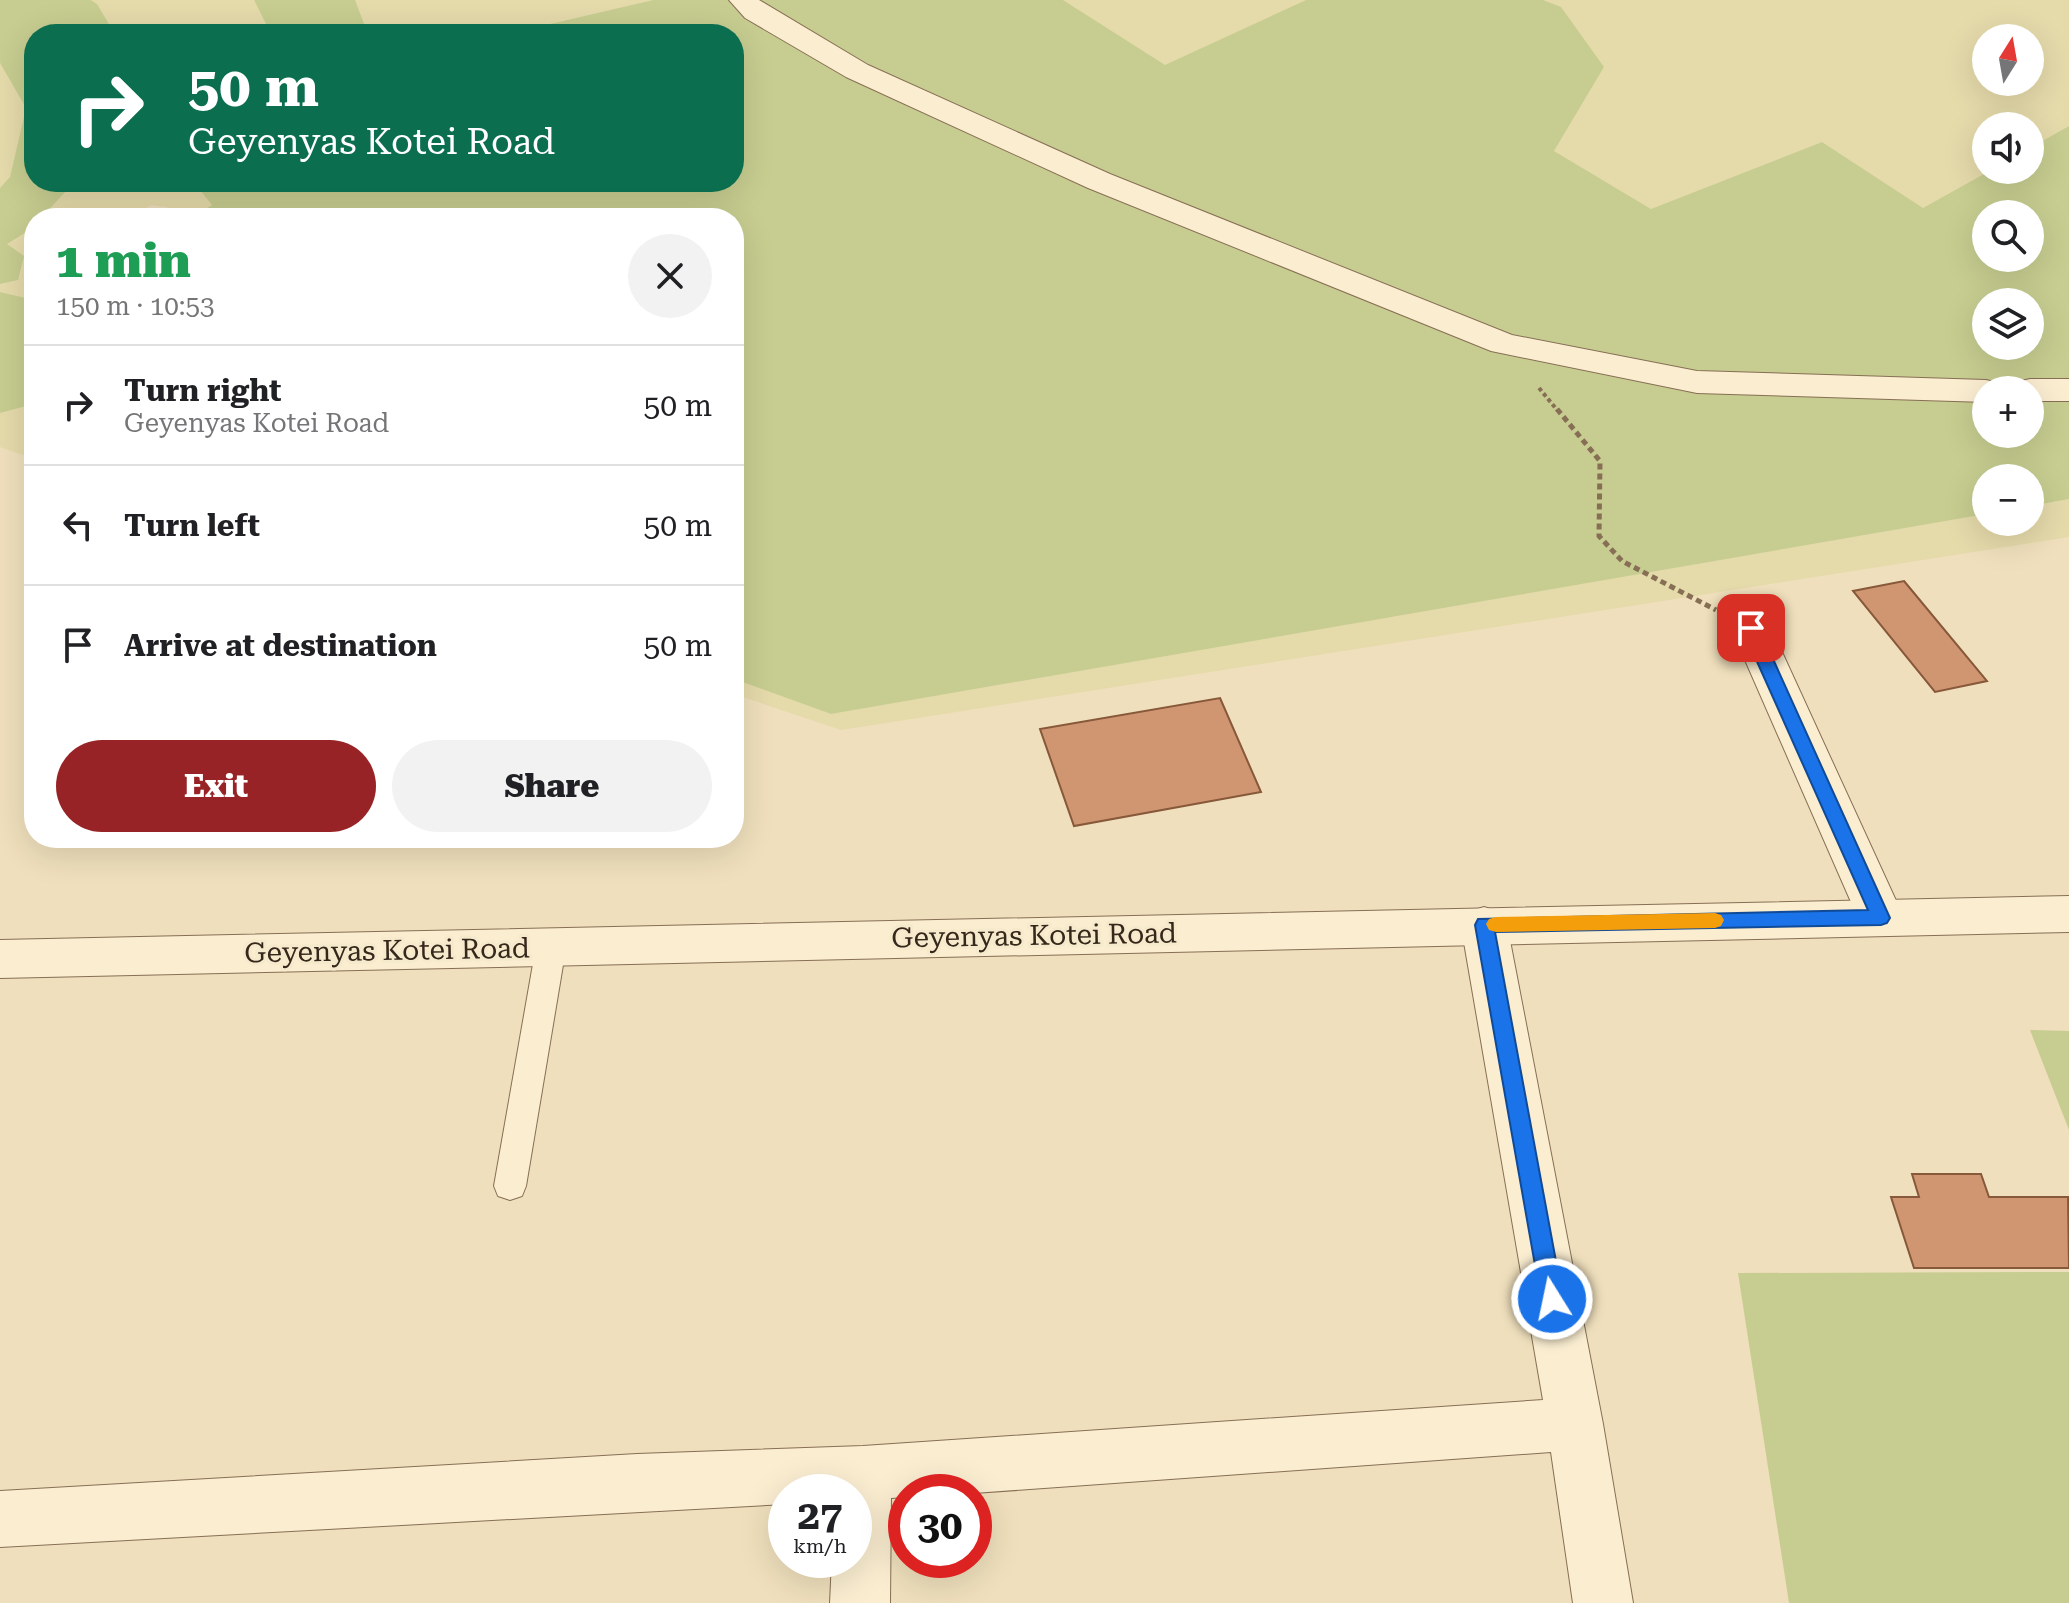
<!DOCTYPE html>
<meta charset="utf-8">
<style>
body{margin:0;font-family:"Roboto Serif",serif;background:#f2f2f2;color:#202124;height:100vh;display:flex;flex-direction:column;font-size:30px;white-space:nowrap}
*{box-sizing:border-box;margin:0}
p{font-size:26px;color:#757577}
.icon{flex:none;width:44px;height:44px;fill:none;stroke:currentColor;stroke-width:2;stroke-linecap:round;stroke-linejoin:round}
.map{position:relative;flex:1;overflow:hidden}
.side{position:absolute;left:24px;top:208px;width:720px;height:640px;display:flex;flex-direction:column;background:#fff;border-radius:32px;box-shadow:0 8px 32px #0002}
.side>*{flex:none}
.banner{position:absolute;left:24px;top:24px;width:720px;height:168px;border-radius:32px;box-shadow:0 8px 32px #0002;background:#0b6e4f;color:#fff;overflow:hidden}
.needle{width:52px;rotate:11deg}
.buttons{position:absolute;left:1972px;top:24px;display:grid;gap:16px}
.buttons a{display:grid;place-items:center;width:72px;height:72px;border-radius:50%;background:#fff;box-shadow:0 8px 32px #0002;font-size:40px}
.speed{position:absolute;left:768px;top:1474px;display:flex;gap:16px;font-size:40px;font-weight:700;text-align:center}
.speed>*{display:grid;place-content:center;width:104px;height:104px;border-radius:50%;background:#fff;box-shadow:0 8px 32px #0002;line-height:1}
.speed small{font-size:20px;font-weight:400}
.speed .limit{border:12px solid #d22;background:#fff;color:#111}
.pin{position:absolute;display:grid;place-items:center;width:68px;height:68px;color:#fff;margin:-34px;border-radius:16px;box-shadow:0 4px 12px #0006}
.me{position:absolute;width:88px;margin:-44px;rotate:350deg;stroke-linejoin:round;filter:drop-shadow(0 0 6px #0008)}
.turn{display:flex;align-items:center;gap:28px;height:168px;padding:0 32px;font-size:36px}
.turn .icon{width:104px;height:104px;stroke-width:2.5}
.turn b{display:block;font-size:56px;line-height:68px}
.round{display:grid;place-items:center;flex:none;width:84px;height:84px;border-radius:42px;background:#f2f2f2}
.summary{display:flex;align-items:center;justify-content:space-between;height:136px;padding:0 32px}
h1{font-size:48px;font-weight:800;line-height:60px;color:#1e9e55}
.button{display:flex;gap:16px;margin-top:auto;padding:16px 32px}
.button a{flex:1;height:92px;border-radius:48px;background:#982326;color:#fff;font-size:32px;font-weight:800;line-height:92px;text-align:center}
.button a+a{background:#f2f2f2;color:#202124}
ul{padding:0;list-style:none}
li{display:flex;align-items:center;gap:24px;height:120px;padding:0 32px;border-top:2px solid #e0e0e0}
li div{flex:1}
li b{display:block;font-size:30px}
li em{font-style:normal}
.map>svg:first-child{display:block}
.farmland{fill:#e5daaa;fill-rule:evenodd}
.green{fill:#c7cd90;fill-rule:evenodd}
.building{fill:#cf9671;stroke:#87583a;stroke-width:2}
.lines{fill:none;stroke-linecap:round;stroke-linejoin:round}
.service-casing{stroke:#876f55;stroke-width:2}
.minor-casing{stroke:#876f55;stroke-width:2}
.tertiary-casing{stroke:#876f55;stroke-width:2}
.path-far1{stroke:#876f55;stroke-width:4;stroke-dasharray:4 3;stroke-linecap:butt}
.path{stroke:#876f55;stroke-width:5;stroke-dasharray:6 4;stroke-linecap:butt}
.service{fill:#faedd0;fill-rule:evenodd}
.minor{fill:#faedd0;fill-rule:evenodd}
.tertiary{fill:#faedd0;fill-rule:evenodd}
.route{fill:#1a73e8;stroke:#114b97;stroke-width:2}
.slow{fill:#f59e0b}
.labels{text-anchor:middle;stroke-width:6;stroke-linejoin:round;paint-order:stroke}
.street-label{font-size:28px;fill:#36271b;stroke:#f6eacc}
</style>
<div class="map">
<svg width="2069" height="1603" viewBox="0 0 2069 1603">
<rect width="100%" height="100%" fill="#efdfbc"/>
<path class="farmland" d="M 91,0 L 254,0 L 269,30 L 282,34 L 115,34 L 97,4 Z
M 355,0 L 653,0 L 507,34 L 368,34 Z
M 1063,0 L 1306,0 L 1165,66 Z
M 1543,0 L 2069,0 L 2069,126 L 2030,148 L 2030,126 L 1986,126 L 1986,170 L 1991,170 L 1923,208 L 1822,142 L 1651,209 L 1554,151 L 1604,67 ZM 1986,38 L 2030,38 L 2030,82 L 1986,82 Z
M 0,63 L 26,108 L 10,178 L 0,188 Z
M 70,182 L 182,182 L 199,189 L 212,205 L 192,218 L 175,218 L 167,207 L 150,205 L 135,218 L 41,218 L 68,189 Z
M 34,225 L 34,300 L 0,292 L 0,284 L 18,280 L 6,244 Z
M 34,404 L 34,459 L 0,447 L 0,413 Z
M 2069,499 L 2069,537 L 841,730 L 734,694 L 734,679 L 831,714 L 1986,514 L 1986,522 L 2030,522 L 2030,506 Z"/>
<path class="green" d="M 0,0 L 91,0 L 97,4 L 115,34 L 34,34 L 34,182 L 70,182 L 68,189 L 41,218 L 34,218 L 31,229 L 7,244 L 24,256 L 18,280 L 0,284 L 0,188 L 10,177 L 26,108 L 0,63 Z
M 254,0 L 355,0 L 368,34 L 282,34 L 269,30 Z
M 653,0 L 1063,0 L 1165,65 L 1306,0 L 1543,0 L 1561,7 L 1604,67 L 1554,151 L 1651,209 L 1822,142 L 1923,208 L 1991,170 L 2030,170 L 2030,148 L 2069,126 L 2069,499 L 2030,506 L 2030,478 L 1986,478 L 1986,514 L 831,714 L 734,679 L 734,218 L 192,218 L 212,205 L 199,189 L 182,182 L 734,182 L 734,34 L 507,34 ZM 1986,214 L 2030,214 L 2030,258 L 1986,258 ZM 1986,302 L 2030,302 L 2030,346 L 1986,346 ZM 1986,390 L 2030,390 L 2030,434 L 1986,434 Z
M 0,292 L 34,300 L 34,404 L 0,413 Z
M 2030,1030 L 2069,1031 L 2069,1130 Z
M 2069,1272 L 2069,1603 L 1789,1603 L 1738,1273 Z"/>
<path class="building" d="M 1904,581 L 1987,681 L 1935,692 L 1853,591 Z
M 1220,698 L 1261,792 L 1074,826 L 1040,729 Z
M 1912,1174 L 1981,1174 L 1989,1197 L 2068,1197 L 2069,1268 L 1914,1268 L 1891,1197 L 1919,1197 Z"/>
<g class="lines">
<defs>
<path id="service" d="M 551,935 L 562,939 L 566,947 L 526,1186 L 522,1196 L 510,1200 L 498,1196 L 494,1186 L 536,947 L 540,939 Z"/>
<path id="minor" d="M 729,0 L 759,0 L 868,65 L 1110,174 L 1512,335 L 1697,371 L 1986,380 L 1999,383 L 2003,390 L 1986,390 L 1986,402 L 1697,393 L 1491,351 L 1088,188 L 846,77 L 745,18 Z
M 2030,379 L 2069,379 L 2069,401 L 2030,401 L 2030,390 L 2012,390 L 2017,382 Z
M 1751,614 L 1765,618 L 1771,628 L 1904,918 L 1897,931 L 1881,936 L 1865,931 L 1858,918 L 1731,628 L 1737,618 Z
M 1484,907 L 1500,912 L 1507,925 L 1603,1424 L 1633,1603 L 1573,1603 L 1551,1452 L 974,1493 L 906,1492 L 906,1497 L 891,1498 L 890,1603 L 830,1603 L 832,1560 L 854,1560 L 854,1492 L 786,1492 L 786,1504 L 0,1547 L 0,1491 L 637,1454 L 863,1446 L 1543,1400 L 1461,925 L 1468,912 Z"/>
<path id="tertiary" d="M 2069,896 L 2069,932 L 0,978 L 0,940 Z"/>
</defs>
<use href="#service" class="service-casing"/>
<use href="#minor" class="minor-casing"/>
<use href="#tertiary" class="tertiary-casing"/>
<path class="path-far1" d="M 1539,388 L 1558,411"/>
<path class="path" d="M 1557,409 L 1600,461 L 1599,536 L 1622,561 L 1716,610"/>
<use href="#service" class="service"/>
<use href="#minor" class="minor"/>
<use href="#tertiary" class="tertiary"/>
</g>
<path class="route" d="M 1751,622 L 1759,628 L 1890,918 L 1887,923 L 1881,925 L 1495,932 L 1563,1299 L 1560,1307 L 1552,1309 L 1545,1307 L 1541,1299 L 1475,925 L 1478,919 L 1868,910 L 1742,628 Z"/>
<path class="slow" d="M 1715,913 L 1721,915 L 1724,920 L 1721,926 L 1715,928 L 1496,932 L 1489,930 L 1486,924 L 1489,919 L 1496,917 Z"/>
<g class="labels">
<g class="street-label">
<text transform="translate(1034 935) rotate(-1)" y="10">Geyenyas Kotei Road</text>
<text transform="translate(387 950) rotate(-1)" y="10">Geyenyas Kotei Road</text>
</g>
</g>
</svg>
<div class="buttons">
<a><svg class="needle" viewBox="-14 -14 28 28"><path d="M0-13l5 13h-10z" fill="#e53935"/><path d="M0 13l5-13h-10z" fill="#757577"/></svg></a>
<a><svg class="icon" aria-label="sound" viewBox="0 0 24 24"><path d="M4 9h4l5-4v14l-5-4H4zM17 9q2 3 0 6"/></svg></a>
<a><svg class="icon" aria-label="search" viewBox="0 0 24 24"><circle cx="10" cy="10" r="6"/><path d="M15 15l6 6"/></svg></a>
<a><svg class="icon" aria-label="layers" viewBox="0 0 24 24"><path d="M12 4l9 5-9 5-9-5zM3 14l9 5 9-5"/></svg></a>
<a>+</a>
<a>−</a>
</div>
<div class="speed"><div>27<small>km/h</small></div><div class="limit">30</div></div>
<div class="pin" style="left:1751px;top:628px;background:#d93025"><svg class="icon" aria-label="arrive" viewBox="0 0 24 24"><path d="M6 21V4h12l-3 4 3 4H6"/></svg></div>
<svg class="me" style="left:1552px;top:1299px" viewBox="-20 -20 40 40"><circle r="17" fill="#1a73e8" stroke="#fff" stroke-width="3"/><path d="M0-11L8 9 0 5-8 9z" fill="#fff"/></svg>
<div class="banner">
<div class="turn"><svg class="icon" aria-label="right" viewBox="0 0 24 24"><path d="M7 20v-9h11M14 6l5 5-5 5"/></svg><div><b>50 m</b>Geyenyas Kotei Road</div></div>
</div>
<section class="side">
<div class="summary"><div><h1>1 min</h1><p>150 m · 10:53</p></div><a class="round"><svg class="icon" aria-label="close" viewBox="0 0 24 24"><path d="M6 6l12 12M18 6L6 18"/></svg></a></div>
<ul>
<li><svg class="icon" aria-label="right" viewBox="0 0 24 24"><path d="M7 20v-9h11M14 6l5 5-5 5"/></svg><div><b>Turn right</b><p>Geyenyas Kotei Road</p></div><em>50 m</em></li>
<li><svg class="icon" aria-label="left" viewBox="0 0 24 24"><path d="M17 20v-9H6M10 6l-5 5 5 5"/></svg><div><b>Turn left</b></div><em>50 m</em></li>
<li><svg class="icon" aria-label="arrive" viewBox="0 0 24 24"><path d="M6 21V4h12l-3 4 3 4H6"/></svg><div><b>Arrive at destination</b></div><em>50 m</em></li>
</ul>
<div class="button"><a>Exit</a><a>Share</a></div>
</section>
</div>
